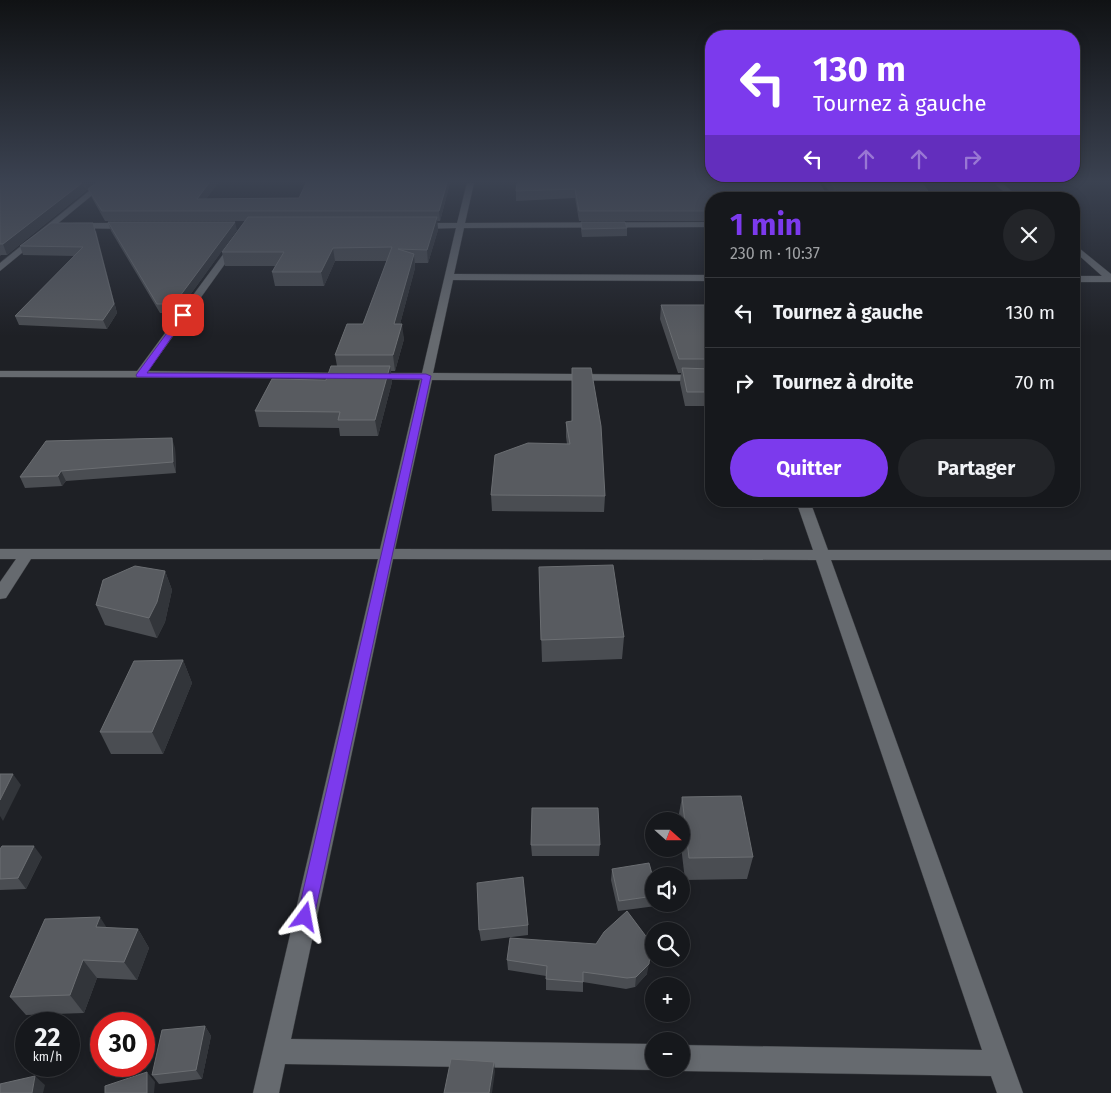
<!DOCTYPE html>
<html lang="fr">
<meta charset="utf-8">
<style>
body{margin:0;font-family:"Fira Sans",sans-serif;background:#232529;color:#f1f3f6;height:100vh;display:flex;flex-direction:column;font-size:19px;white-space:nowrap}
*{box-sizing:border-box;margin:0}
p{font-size:16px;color:#9ea0a3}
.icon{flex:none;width:28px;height:28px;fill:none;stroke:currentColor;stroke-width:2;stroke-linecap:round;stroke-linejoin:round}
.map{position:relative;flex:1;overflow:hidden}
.details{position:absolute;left:705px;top:192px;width:375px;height:315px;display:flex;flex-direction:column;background:#16181c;border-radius:20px;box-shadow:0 2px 12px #0003,0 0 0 1px #35373b}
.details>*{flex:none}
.hud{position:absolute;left:705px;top:30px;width:375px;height:152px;border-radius:20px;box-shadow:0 2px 12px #0003,0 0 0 1px #35373b;background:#7c3aed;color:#fff;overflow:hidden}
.needle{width:32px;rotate:111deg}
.controls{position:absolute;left:645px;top:812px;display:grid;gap:10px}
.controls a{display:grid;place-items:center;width:45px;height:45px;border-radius:50%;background:#16181c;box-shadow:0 2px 12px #0003,0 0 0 1px #35373b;font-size:25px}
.speed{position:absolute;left:15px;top:1012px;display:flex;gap:10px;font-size:25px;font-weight:700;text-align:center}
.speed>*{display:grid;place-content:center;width:65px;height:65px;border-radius:50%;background:#16181c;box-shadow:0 2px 12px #0003,0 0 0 1px #35373b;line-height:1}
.speed small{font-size:12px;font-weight:400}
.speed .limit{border:8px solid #d22;background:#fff;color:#111}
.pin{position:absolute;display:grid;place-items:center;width:42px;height:42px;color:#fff;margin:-21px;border-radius:10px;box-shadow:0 2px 8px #0006}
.me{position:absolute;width:55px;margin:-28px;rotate:13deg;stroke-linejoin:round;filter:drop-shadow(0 0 4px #0008)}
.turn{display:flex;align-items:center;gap:18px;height:105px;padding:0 25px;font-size:22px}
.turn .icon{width:65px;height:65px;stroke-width:2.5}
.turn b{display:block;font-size:35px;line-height:42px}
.lanes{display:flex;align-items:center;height:48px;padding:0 25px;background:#0003;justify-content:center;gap:25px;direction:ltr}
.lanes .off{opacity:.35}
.round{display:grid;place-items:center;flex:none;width:52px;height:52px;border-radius:26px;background:#232529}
.headline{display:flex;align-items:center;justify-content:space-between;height:85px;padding:0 25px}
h1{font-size:30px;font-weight:700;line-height:38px;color:#7c3aed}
.button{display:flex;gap:10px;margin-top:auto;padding:10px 25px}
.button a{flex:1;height:58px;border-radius:30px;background:#7c3aed;color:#fff;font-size:20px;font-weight:700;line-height:58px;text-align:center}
.button a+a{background:#232529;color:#f1f3f6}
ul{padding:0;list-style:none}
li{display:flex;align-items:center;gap:15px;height:70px;padding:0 25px;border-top:1px solid #35373b}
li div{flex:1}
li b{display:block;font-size:19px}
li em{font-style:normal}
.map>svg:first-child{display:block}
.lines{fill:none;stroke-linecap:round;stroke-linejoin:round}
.minor-casing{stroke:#383a3e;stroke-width:1}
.minor{fill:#666a6f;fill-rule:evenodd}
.wall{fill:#4a4d52}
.shaded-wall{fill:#32353a}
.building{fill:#585b60;stroke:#6b6e72}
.route{fill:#7c3aed;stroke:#51269a}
</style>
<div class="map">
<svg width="1111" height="1093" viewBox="0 0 1111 1093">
<rect width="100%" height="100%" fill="#1e2025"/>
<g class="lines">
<defs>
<path id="minor" d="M 99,183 L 107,183 L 0,271 L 0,263 Z
M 467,183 L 474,183 L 465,223 L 711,222 L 711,227 L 464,228 L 454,274 L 711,275 L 711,281 L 453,280 L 433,373 L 711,375 L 711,381 L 432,380 L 395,549 L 813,550 L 796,501 L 810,501 L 828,550 L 1111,550 L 1111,560 L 831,560 L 1023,1093 L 997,1093 L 991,1076 L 681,1071 L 676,1069 L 681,1069 L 681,1045 L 982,1050 L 816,560 L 393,559 L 291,1039 L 654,1044 L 654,1069 L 656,1069 L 654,1070 L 285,1064 L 279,1093 L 253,1093 L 378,559 L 31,559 L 6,598 L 0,599 L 0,582 L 16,559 L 0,559 L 0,549 L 380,549 L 420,380 L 371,379 L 365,376 L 371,373 L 422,373 L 456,228 L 418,229 L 414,226 L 418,223 L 457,223 Z
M 994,183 L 1002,183 L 1021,199 L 1012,199 Z
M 75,223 L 130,223 L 134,226 L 130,229 L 72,228 L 72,224 Z
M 236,240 L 240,243 L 148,371 L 348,373 L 352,374 L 354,376 L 352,378 L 0,377 L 0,371 L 137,371 L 233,241 Z
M 1074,244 L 1111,274 L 1111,282 L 1074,282 L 1074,276 L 1102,276 L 1074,251 Z"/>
</defs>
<use href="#minor" class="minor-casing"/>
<use href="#minor" class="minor"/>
</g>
<path class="wall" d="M 0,183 L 218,183 L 206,199 L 299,198 L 450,183 L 440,221 L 437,221 L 438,230 L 428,263 L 415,263 L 415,268 L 400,324 L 404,339 L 395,371 L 391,371 L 392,382 L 378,436 L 340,436 L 339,428 L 259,427 L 255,411 L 326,380 L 337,366 L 335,355 L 363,324 L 387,261 L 335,261 L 324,286 L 275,286 L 272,272 L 275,266 L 225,266 L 222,252 L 245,221 L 105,221 L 92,198 L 89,189 L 87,190 L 84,187 L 86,191 L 7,255 L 1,255 L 0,256 Z
M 517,183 L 829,191 L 823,183 L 922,183 L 934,199 L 711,199 L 711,221 L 579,221 L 575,198 L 516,201 L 516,191 Z
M 108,222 L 237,230 L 177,313 L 160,313 L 111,231 Z
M 581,222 L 627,228 L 627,236 L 582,237 L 581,230 Z
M 96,231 L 117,313 L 107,329 L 19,325 L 15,316 L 75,256 L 23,255 L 20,246 Z
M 661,305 L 711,305 L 711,406 L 685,406 L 680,383 L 681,373 L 678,373 L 660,319 Z
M 566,422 L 605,496 L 604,512 L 492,511 L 491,495 L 567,444 L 566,437 Z
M 175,448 L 176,473 L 66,481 L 62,486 L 25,488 L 20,477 Z
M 539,567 L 624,637 L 622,659 L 542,662 Z
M 165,571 L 172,590 L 165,622 L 157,638 L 105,625 L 96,605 Z
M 183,660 L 192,683 L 163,754 L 111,754 L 100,732 Z
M 682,797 L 753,857 L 747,879 L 685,880 L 681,846 L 681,821 L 678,821 L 678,819 Z
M 531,845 L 600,845 L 599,856 L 532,856 Z
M 0,849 L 42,857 L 26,889 L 0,890 Z
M 612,869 L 654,881 L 654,904 L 656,904 L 656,906 L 618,911 L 611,880 Z
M 528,925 L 528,935 L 481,941 L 479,930 Z
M 107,928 L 138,929 L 149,948 L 137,980 L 97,978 L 84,1013 L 26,1015 L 10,997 Z
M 507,960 L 647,974 L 635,987 L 626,989 L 583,982 L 583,992 L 546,990 L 546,976 L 508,970 Z
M 205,1026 L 211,1036 L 202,1079 L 159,1084 L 152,1075 Z"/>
<path class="shaded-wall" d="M 82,183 L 83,183 L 86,191 L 7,255 L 3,244 Z
M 84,183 L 97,183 L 87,190 Z
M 209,183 L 218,183 L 199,208 L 197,199 Z
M 447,183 L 450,183 L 440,221 L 439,211 Z
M 437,217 L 438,230 L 428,263 L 427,250 Z
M 235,222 L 237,230 L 177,313 L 174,304 Z
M 93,223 L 117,313 L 107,329 L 103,320 Z
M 333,248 L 335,261 L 324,286 L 321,272 Z
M 414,254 L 415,268 L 396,339 L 394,324 Z
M 402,324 L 404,339 L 395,371 L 393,355 Z
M 390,366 L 392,382 L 378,436 L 375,420 Z
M 172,438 L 175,448 L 176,473 L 173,462 Z
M 61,471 L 66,481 L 62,486 L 58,476 Z
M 165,571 L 172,590 L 165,622 L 157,638 L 149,618 Z
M 183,660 L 192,683 L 163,754 L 152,732 Z
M 13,774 L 21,785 L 3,821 L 0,816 L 0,800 Z
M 34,846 L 42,857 L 26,889 L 18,878 Z
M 100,917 L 112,936 L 96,927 Z
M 138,929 L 149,948 L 137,980 L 124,962 Z
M 83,960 L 97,978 L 84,1013 L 70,995 Z
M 649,964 L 647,974 L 635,987 L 636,977 Z
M 205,1026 L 211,1036 L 202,1079 L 196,1070 Z
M 494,1062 L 495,1072 L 492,1093 L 489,1093 Z
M 147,1072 L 155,1082 L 154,1093 L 147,1093 Z
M 35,1076 L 45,1085 L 43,1093 L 32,1093 Z"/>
<path class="building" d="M 0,183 L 82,183 L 3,244 L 0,244 Z
M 96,183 L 209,183 L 197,199 L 299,198 L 306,183 L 447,183 L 439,211 L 102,211 L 88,189 Z
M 517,183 L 819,183 L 824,191 L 835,191 L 835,188 L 831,183 L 922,183 L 934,199 L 711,199 L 711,211 L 579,211 L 575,189 L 516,191 Z
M 248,217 L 437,217 L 427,250 L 398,249 L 414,254 L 394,324 L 402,324 L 393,355 L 335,355 L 347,324 L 363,324 L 392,247 L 333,248 L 321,272 L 272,272 L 284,252 L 222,252 Z
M 108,222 L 235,222 L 174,304 L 157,304 Z
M 581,222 L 625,222 L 627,228 L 582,229 Z
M 51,223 L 93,223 L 114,304 L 103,320 L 15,316 L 83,247 L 20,246 Z
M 661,305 L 711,305 L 711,359 L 679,359 Z
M 331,366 L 390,366 L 375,420 L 338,420 L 340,412 L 255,411 L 272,379 L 326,380 Z
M 572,368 L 591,368 L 601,426 L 605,496 L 491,495 L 495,455 L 528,443 L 570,444 L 566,422 L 572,421 Z
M 682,368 L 711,369 L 711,392 L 687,392 Z
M 172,438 L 173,462 L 61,471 L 58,476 L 20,477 L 46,441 Z
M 613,565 L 624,637 L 541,640 L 539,567 Z
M 135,566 L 165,571 L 157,602 L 149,618 L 96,605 L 103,580 Z
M 183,660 L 152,732 L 100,732 L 134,661 Z
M 0,774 L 13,774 L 0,800 Z
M 741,796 L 753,857 L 689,858 L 682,797 Z
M 532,808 L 598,808 L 600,845 L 531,845 Z
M 2,846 L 34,846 L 18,878 L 0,879 L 0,849 Z
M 649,863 L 654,881 L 654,896 L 619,901 L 612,869 Z
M 523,877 L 528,925 L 479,930 L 477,883 Z
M 627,911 L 648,939 L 651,947 L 649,964 L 636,977 L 627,978 L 583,972 L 583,982 L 546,979 L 547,966 L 507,960 L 510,938 L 596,944 L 604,932 Z
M 100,917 L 96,927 L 138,929 L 124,962 L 83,960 L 70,995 L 10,997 L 45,919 Z
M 205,1026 L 196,1070 L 152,1075 L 162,1030 Z
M 451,1059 L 494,1062 L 489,1093 L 444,1093 Z
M 147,1072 L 147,1093 L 105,1093 L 105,1086 Z
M 35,1076 L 32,1093 L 0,1093 L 0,1084 Z"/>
<linearGradient id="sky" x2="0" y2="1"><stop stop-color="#101214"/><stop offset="0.54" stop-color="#3b4251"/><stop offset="1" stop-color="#3b4251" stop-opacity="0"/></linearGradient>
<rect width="1111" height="336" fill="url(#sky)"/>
<path class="route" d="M 181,314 L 187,315 L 147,373 L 426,374 L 431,376 L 314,917 L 311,923 L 305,925 L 299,923 L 297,917 L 422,379 L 137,377 L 136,375 Z"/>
</svg>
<div class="controls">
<a><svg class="needle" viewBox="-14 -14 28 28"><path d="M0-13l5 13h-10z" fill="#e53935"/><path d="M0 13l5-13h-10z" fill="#9ea0a3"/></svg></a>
<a><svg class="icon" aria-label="sound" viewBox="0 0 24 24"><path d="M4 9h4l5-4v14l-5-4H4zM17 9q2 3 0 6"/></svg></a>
<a><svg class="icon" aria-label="search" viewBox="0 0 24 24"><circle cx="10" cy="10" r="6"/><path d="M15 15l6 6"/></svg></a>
<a>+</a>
<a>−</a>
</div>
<div class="speed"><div>22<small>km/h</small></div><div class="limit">30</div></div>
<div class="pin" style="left:183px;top:315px;background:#d93025"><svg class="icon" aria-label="arrive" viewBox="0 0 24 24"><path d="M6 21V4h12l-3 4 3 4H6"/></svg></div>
<svg class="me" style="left:305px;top:917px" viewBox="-20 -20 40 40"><path d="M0-17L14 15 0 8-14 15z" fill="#7c3aed" stroke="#fff" stroke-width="4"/></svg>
<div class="hud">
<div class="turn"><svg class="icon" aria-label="left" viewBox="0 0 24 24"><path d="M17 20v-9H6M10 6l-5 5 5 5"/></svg><div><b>130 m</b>Tournez à gauche</div></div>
<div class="lanes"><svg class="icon" aria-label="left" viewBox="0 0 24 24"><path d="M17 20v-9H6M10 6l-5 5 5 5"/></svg><svg class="icon off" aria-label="ahead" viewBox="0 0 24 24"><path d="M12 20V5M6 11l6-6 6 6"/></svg><svg class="icon off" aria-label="ahead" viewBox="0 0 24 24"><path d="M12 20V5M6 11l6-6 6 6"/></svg><svg class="icon off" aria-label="right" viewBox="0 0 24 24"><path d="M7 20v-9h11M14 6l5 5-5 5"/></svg></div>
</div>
<section class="details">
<div class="headline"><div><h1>1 min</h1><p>230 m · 10:37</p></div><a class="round"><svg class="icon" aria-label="close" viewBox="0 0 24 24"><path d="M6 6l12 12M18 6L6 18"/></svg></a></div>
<ul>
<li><svg class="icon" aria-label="left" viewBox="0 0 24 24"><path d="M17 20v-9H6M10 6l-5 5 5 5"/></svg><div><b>Tournez à gauche</b></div><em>130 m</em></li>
<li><svg class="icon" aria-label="right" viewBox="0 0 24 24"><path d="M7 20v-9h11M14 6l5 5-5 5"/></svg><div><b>Tournez à droite</b></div><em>70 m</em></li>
</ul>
<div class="button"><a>Quitter</a><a>Partager</a></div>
</section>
</div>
